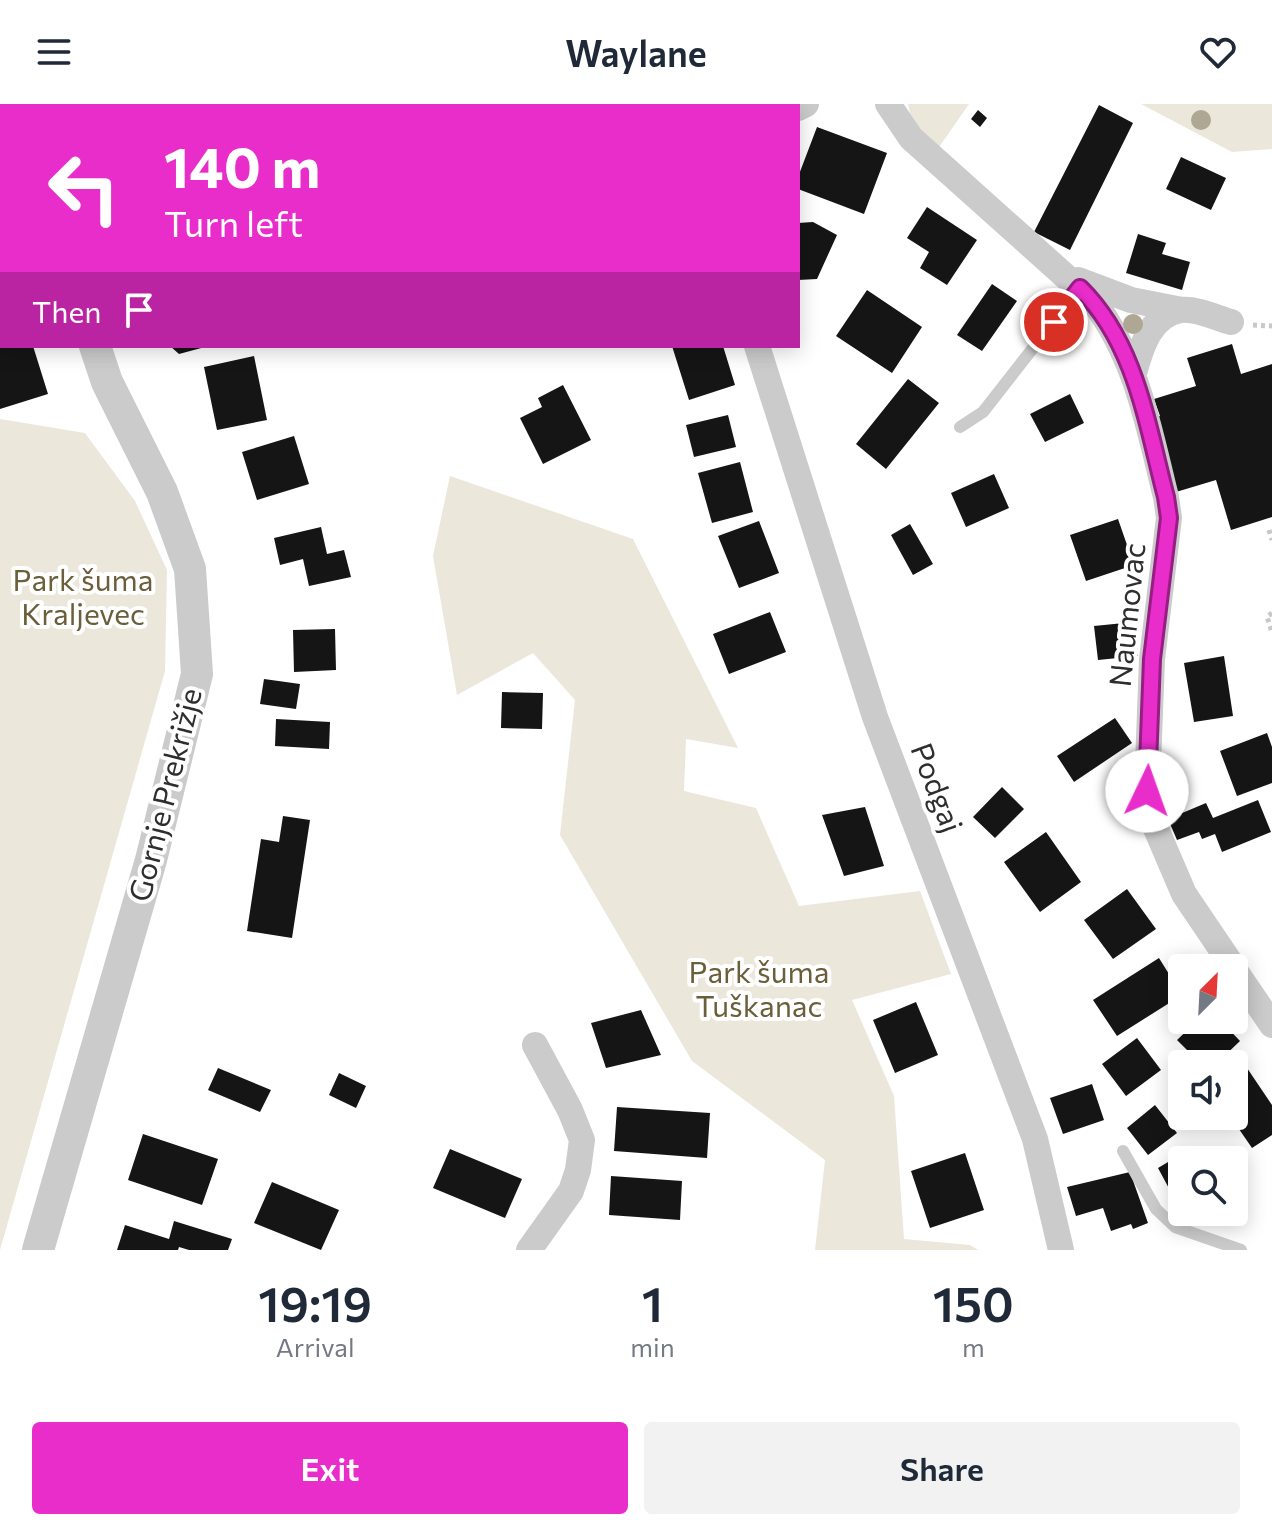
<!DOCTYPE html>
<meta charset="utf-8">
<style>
body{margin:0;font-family:Commissioner,sans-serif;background:#f2f2f3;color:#1f2937;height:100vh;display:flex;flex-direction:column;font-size:30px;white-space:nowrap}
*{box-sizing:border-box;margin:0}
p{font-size:26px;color:#747a83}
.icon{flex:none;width:44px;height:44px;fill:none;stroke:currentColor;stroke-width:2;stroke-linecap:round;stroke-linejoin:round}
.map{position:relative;height:1146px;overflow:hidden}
.sheet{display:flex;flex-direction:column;background:#fff;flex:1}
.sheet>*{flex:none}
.guide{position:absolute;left:0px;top:0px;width:800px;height:244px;box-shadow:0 4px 20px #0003;background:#e92dcb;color:#fff;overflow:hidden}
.needle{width:52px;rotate:24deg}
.buttons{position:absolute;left:1168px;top:850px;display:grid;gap:16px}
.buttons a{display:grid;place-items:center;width:80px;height:80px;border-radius:8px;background:#fff;box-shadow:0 4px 20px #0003;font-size:40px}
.pin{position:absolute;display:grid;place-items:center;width:68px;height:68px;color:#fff;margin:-34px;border:4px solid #fff;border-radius:50%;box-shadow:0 2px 8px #0007}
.me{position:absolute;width:88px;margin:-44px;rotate:3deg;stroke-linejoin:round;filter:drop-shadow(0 0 6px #0008)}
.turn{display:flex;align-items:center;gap:28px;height:168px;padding:0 32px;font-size:36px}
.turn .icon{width:104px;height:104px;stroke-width:2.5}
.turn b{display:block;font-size:56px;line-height:68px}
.then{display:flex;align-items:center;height:76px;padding:0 32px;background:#0003;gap:16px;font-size:30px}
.eta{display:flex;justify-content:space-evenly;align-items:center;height:136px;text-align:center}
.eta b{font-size:48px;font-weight:600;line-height:56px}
.action{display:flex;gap:16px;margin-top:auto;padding:16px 32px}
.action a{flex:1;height:92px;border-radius:8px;background:#e92dcb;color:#fff;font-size:32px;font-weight:600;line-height:92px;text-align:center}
.action a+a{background:#f2f2f3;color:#1f2937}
header{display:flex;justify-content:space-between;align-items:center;height:104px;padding:0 32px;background:#fff;font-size:36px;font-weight:600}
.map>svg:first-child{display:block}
.green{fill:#ece7db}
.building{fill:#151515}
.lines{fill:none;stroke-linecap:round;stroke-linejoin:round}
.path{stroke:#c8c8c8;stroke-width:5;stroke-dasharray:4 4;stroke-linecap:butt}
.service{stroke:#cbcbcb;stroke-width:12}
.minor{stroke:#cbcbcb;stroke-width:26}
.tertiary{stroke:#cbcbcb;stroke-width:32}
.tree{fill:#aea793}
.route-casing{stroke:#971d84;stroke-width:20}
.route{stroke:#e92dcb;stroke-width:14}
.labels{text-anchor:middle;stroke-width:8;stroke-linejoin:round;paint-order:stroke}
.park-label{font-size:30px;fill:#6b5f3b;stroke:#fff}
.street-label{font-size:30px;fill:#2e2e2e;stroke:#fff}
</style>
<header><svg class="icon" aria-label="menu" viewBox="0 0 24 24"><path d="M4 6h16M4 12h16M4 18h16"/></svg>Waylane<svg class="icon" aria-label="heart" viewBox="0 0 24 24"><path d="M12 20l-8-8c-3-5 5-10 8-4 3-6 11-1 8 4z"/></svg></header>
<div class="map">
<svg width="1272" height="1146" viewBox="0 0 1272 1146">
<rect width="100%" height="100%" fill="#fff"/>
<path class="green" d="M 908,0 L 969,0 L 937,46 L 911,14 Z
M 1141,0 L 1272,0 L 1272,45 L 1232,48 Z
M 0,315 L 85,329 L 135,397 L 167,466 L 165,567 L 0,1146 Z
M 450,372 L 633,435 L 738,644 L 686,635 L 684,687 L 756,704 L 799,802 L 920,787 L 951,870 L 852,896 L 894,992 L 904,1135 L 970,1141 L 978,1146 L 815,1146 L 825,1056 L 692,957 L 560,731 L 575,596 L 533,549 L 457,591 L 433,452 Z"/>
<path class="building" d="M 1099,1 L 1133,19 L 1070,146 L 1034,128 Z
M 978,6 L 987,14 L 980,23 L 971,15 Z
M 817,23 L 887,49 L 864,110 L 798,85 L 798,73 Z
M 1181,53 L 1226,74 L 1211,106 L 1166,85 Z
M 927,103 L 977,136 L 947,181 L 920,164 L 929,148 L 907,134 Z
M 813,118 L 837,131 L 817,175 L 798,176 L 798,119 Z
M 1138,130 L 1166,139 L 1162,150 L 1190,158 L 1182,186 L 1126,169 Z
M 992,180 L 1017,197 L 982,247 L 957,231 Z
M 867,186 L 922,223 L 892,269 L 836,232 Z
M 1232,240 L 1241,270 L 1272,260 L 1272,413 L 1231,426 L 1216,376 L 1176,388 L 1152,314 L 1160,312 L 1154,295 L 1196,282 L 1187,254 Z
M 0,242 L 33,242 L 48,290 L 0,305 Z
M 170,242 L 205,242 L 205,243 L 179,250 Z
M 672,242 L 723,242 L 735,281 L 689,296 Z
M 254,252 L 267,316 L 217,326 L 204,263 Z
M 908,275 L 939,299 L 886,365 L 856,340 Z
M 563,281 L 591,336 L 543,360 L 520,314 L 542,303 L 538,294 Z
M 1070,290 L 1084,319 L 1045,338 L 1030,310 Z
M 728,311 L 736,343 L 694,353 L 686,321 Z
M 294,332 L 309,380 L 257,396 L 242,348 Z
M 740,358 L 753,408 L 712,419 L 698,369 Z
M 994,370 L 1009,404 L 966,423 L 951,389 Z
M 1118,415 L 1134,461 L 1086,477 L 1070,431 Z
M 759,417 L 779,469 L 739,484 L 718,432 Z
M 910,420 L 933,460 L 913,471 L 891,431 Z
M 321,423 L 327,450 L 344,446 L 351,473 L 309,482 L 303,455 L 280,461 L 274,434 Z
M 770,508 L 786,548 L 729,570 L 713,530 Z
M 1134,518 L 1138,552 L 1098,556 L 1094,522 Z
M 335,525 L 336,566 L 294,568 L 293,526 Z
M 1224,552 L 1233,612 L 1194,618 L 1184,559 Z
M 264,575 L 300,580 L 296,605 L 260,600 Z
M 502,588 L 543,589 L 542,625 L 501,624 Z
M 1115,614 L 1132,639 L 1074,678 L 1057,652 Z
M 276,615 L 330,618 L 329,645 L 275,642 Z
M 1267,629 L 1272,643 L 1272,679 L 1237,692 L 1220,647 Z
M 1002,683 L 1024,705 L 995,734 L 973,713 Z
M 1258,696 L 1271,728 L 1222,748 L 1215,730 L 1202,735 L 1199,728 L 1177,736 L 1168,715 L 1206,699 L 1213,714 Z
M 865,703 L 884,762 L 844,772 L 822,711 Z
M 283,712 L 310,716 L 292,834 L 247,827 L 261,735 L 279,738 Z
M 1046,728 L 1081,778 L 1040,808 L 1004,758 Z
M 1127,785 L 1156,825 L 1113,855 L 1084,816 Z
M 1159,854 L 1182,891 L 1117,932 L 1093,896 Z
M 916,898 L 938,951 L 895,969 L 873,916 Z
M 641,906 L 661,951 L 606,964 L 591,919 Z
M 1198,916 L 1220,916 L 1240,937 L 1216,960 L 1201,960 L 1177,936 Z
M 1137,934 L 1161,966 L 1126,992 L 1102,960 Z
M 218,964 L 271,986 L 260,1008 L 208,986 Z
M 1247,964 L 1272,1001 L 1272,1031 L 1252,1044 L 1230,1012 L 1234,1012 L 1234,972 Z
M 339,969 L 366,982 L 356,1004 L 329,991 Z
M 1092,980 L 1104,1016 L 1063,1030 L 1050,994 Z
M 1155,1001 L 1177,1029 L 1148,1051 L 1127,1024 Z
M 617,1003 L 710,1009 L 707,1054 L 614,1047 Z
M 143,1030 L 218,1055 L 202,1101 L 128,1076 Z
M 1195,1042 L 1203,1056 L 1182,1056 L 1182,1101 L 1179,1103 L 1158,1064 Z
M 450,1045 L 522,1075 L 505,1114 L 433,1084 Z
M 965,1049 L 984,1106 L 930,1124 L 911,1067 Z
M 1130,1068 L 1148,1119 L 1133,1125 L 1131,1120 L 1111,1127 L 1103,1104 L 1076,1112 L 1067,1083 Z
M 611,1072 L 682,1077 L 680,1116 L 609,1111 Z
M 272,1078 L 339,1106 L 321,1146 L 254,1119 Z
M 174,1117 L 232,1135 L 228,1146 L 189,1146 L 179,1143 L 178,1146 L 117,1146 L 125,1121 L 169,1135 Z"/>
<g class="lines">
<path class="path" d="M 1253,221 L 1272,222
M 1269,426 L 1272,436
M 1272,509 L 1267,513 L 1272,528"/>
<path class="service" d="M 960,323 L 983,308 L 1080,184
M 1123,1047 L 1156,1105 L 1175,1123 L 1241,1146"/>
<path class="minor" d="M 603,0 L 604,2
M 888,0 L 911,34 L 1093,197 C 1137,254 1149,325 1166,393 L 1169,414 L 1152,555 L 1147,687 L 1154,720 L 1184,790 L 1234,864
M 798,4 L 806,0
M 1078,176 L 1131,196 L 1182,206
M 757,242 L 875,613 L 1035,1035 L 1061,1146
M 1134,269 C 1141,244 1150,211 1181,206 C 1196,204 1217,214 1231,218
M 1234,865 L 1272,921
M 529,1146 L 571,1087 L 578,1066 L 582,1036 L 570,1006 L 535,941"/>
<path class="tertiary" d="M 70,0 L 70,2
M 38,1146 L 151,756 L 197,570 L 190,465 L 162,388 L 107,278 L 95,242"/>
</g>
<g class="tree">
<circle cx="1201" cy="16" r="10"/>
<circle cx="1133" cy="220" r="10"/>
</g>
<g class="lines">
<defs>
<path id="route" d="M 1054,218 L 1080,184 C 1136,239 1147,321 1166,393 L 1169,414 L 1152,555 L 1147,687"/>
</defs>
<use href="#route" class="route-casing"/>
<use href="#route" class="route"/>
</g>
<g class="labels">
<g class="park-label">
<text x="83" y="487">Park šuma<tspan x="83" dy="34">Kraljevec</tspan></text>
<text x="759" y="879">Park šuma<tspan x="759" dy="34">Tuškanac</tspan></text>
</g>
<g class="street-label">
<text transform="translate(1128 511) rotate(-84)" y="10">Naumovac</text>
<text transform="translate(936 684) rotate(69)" y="10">Podgaj</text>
<text transform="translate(166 691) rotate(-76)" y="10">Gornje Prekrižje</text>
</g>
</g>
</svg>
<div class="buttons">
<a><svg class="needle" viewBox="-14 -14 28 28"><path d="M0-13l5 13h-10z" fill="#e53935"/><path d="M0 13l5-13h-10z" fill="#747a83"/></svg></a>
<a><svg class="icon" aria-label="sound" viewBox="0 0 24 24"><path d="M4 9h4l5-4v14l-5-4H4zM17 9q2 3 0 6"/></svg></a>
<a><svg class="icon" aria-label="search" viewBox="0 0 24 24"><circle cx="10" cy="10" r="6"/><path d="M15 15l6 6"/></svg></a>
</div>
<div class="pin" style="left:1054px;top:218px;background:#d93025"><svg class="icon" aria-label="arrive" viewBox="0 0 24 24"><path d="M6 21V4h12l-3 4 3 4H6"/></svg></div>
<svg class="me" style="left:1147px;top:687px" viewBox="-20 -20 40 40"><circle r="19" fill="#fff"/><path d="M0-13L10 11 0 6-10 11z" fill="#e92dcb"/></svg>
<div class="guide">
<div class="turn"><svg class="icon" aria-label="left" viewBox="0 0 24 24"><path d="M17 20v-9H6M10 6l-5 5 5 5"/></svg><div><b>140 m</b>Turn left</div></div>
<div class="then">Then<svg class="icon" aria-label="arrive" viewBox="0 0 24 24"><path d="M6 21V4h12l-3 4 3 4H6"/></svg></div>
</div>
</div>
<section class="sheet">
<div class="eta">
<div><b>19:19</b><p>Arrival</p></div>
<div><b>1</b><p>min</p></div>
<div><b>150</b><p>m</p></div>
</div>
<div class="action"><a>Exit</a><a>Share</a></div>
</section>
